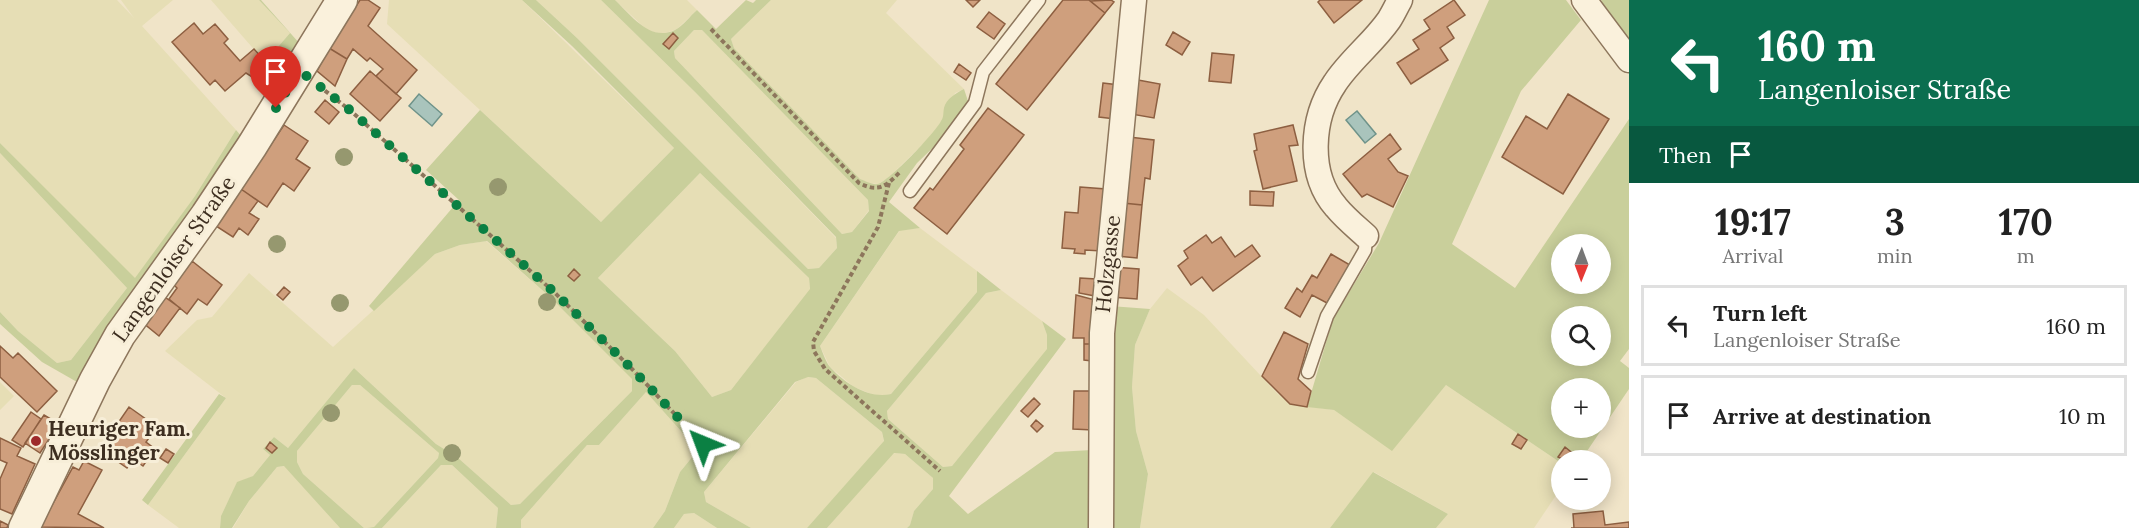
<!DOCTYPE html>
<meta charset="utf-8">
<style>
body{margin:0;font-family:Lora,serif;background:#f2f2f2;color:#222;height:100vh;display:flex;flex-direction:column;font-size:22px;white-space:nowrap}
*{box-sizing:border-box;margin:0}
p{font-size:20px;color:#767676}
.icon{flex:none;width:33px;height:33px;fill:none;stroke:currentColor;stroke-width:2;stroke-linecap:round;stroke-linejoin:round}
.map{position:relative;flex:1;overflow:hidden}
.side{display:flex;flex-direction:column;background:#fff;width:510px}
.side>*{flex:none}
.guide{background:#0b6e4f;color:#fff;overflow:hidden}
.needle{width:39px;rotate:181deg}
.tools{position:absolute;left:1551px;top:234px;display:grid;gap:12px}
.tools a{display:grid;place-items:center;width:60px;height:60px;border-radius:50%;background:#fff;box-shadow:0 3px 15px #0003;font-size:30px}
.pin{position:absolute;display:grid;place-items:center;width:51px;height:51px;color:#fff;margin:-62px -26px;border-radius:50% 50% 50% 0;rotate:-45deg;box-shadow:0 0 6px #0007}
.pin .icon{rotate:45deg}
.me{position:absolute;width:66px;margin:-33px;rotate:316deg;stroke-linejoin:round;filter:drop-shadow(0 0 4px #0008)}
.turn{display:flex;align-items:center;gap:21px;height:126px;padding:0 30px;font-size:27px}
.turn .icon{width:78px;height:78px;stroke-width:2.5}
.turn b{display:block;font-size:42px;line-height:51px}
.then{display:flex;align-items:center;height:57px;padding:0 30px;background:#0003;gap:12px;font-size:22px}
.eta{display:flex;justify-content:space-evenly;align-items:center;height:102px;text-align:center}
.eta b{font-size:36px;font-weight:800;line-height:42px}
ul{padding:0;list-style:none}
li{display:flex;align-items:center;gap:18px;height:81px;margin:0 12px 9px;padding:0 18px;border:3px solid #e0e0e0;border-radius:0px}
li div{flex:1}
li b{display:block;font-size:22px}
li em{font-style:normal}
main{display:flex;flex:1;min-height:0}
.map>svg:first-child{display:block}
.farmland{fill:#e6deb5}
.green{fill:#c9cf9b;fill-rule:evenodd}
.water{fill:#a9c4bc;stroke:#6f938a;stroke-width:1.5}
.building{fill:#cf9f7d;stroke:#8d5f41;stroke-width:1.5}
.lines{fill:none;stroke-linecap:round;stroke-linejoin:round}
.service-casing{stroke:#8d765c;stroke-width:15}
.minor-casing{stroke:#8d765c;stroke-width:27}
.tertiary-casing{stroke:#8d765c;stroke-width:33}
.path{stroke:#8d765c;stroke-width:4;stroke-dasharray:4.5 3;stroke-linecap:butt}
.service{stroke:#faf1dc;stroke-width:12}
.minor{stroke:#faf1dc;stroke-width:24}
.tertiary{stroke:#faf1dc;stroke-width:30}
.tree{fill:#96986f}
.route{stroke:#0b8043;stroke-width:10;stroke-dasharray:0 18}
.poi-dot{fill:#9e2a2b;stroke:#f7eed8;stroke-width:2}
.labels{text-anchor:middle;stroke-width:6;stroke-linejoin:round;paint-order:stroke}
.street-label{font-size:21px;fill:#3d2e20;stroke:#f7eed8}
.poi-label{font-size:21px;font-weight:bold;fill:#3d2e20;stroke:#f7eed8;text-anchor:start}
</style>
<main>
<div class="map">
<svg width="1629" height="528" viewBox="0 0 1629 528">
<rect width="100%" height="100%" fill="#f0e4c8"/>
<path class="farmland" d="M 0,0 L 117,0 L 134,18 L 121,0 L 173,0 L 142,26 L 236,130 L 195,196 L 135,279 L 0,143 Z
M 211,0 L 259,0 L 290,33 L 265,62 Z
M 389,0 L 522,0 L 674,148 L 601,222 L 387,24 Z
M 536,0 L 601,0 L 695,92 L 836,238 L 837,248 L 819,268 L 808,269 L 577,38 Z
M 615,0 L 687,0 L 697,10 L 677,29 L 663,34 L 648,31 Z
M 771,0 L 897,0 L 886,13 L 964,89 L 955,93 L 943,119 L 932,135 L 887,179 L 878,184 L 869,183 L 860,179 L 734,48 L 731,39 Z
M 694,30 L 702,30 L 868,200 L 869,210 L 852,232 L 842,234 L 675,58 L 674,51 Z
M 0,153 L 127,288 L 71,360 L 57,363 L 18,331 L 0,312 Z
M 700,173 L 809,278 L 810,290 L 731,390 L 712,397 L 675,351 L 598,278 Z
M 920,228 L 977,271 L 977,292 L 891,394 L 879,397 L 854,387 L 830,367 L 820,346 L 900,230 Z
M 486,241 L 550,297 L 633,379 L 632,391 L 520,504 L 511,505 L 457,457 L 436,444 L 354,368 L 288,448 L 274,437 L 263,449 L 270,455 L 253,476 L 237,483 L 221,516 L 220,528 L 179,528 L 148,505 L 226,398 L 165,351 L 197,320 L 212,317 L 249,273 L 333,347 L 435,254 L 460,245 Z
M 1167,288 L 1204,315 L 1277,393 L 1290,404 L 1334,410 L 1392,450 L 1446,385 L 1561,463 L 1561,488 L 1534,528 L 1436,528 L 1448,514 L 1374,472 L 1330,528 L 1140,528 L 1148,474 L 1136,431 L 1132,387 L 1135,345 L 1150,309 Z
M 1001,290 L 1042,321 L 1047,335 L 1048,349 L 952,466 L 943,467 L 888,419 L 887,411 L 986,293 Z
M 807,377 L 816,378 L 882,432 L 884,442 L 807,528 L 751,528 L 706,502 L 704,492 L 796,382 Z
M 0,382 L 14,396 L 0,410 Z
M 352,385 L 360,385 L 439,453 L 438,458 L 374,527 L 367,528 L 364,528 L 303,474 L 297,462 L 297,451 Z
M 646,392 L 698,450 L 680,472 L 665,511 L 653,528 L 520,528 L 521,520 L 587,445 L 599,445 Z
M 893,453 L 905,454 L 933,478 L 933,489 L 914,511 L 910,525 L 907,528 L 827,528 Z
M 441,465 L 452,465 L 498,508 L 496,528 L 382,528 Z
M 285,466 L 340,528 L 233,528 L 249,501 L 277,467 Z
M 694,513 L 717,528 L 674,528 L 684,514 Z"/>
<path class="green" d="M 259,0 L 261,0 L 300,44 L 282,77 L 265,62 L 290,33 Z
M 522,0 L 536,0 L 577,38 L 808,269 L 819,268 L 837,248 L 836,237 L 695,92 L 601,0 L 615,0 C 632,16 650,42 675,30 C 683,26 690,16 697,10 L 716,29 L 746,0 L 753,3 L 756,0 L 771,0 L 731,39 L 734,48 L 860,179 C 866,181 872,185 878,184 C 889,181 935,133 941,121 C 944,117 943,113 944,108 C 946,99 956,93 964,89 L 968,101 L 942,139 L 917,163 L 889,202 L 920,228 L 899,231 L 820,346 C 823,353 826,363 831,368 C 846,384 869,399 891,394 L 977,292 L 977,271 L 1001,290 L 986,293 L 887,411 L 888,419 L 943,467 L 952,466 L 1047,349 L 1047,335 L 1042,321 L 1066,339 L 949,496 L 968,514 L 1055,452 L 1111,449 L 1110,306 L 1150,309 L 1135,345 L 1132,387 L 1136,431 L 1148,474 L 1140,528 L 907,528 L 910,525 L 914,511 L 933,489 L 933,478 L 905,454 L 894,453 L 827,528 L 807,528 L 884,441 L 882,432 L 816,378 L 808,377 L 795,382 L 704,492 L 706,502 L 751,528 L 717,528 L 694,513 L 684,514 L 674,528 L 653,528 L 665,511 L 680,472 L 698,450 L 646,392 L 599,445 L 587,445 L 521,520 L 521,528 L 496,528 L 498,508 L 452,465 L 441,465 L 382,528 L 367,528 L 374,527 L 438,458 L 439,453 L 360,385 L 352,385 L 297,451 L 297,462 L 303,474 L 364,528 L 340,528 L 284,466 L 277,467 L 249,501 L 232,528 L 220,528 L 221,516 L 237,482 L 253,476 L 270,455 L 263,449 L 274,437 L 288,448 L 354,368 L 436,444 L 457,457 L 511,505 L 520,504 L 632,391 L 632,379 L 550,297 L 487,241 L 460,245 L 435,254 L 374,311 L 369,306 L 459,200 L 426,170 L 480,110 L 601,222 L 674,148 L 572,46 ZM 694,30 L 702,30 L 868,200 L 869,211 L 852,232 L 842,234 L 675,58 L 674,51 ZM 700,173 L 809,278 L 810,289 L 731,390 L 712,397 L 675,351 L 598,278 Z
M 1489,0 L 1566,0 L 1581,20 L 1521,91 L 1452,244 L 1515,288 L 1629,119 L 1629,349 L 1620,361 L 1629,368 L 1629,389 L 1581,460 L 1562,460 L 1561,463 L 1446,385 L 1392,451 L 1334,410 L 1307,407 L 1333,319 L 1379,243 ZM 1562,244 L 1600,244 L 1600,284 L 1562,284 ZM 1562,316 L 1600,316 L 1600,356 L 1562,356 ZM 1562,388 L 1600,388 L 1600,428 L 1562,428 Z
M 1602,0 L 1629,0 L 1629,39 L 1601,1 Z
M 236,130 L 243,138 L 77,382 L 42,362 L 0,324 L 0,312 L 18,331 L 57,363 L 71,360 L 127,288 L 0,153 L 0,143 L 135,278 L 195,196 Z
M 219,394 L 226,398 L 148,505 L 142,500 Z
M 1373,472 L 1448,514 L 1436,528 L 1330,528 Z"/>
<path class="water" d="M 419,94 L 442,114 L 432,126 L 409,106 Z
M 1357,111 L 1376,134 L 1365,143 L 1346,120 Z"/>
<path class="building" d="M 360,0 L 368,0 L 380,8 L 368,26 L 417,70 L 396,94 L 376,76 L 383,69 L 370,58 L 367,61 L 353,49 L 347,59 L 329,48 Z
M 966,0 L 980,0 L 973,7 Z
M 1063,0 L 1089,0 L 1105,13 L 1027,110 L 996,84 Z
M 1111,0 L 1114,2 L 1105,13 L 1090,1 Z
M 1320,0 L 1362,0 L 1334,23 L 1318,2 Z
M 1454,0 L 1465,15 L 1447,27 L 1454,38 L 1440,48 L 1448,60 L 1411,84 L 1397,63 L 1419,49 L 1413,40 L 1430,29 L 1424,20 Z
M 989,12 L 1005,24 L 994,39 L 977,27 Z
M 194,23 L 203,34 L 215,24 L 228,39 L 224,43 L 240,61 L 254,49 L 273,70 L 263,84 L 246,73 L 225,91 L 215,80 L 210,85 L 172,42 Z
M 1173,32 L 1190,42 L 1182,55 L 1166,45 Z
M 673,33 L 678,38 L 669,49 L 663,44 Z
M 329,48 L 347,59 L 335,86 L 317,71 Z
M 1212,53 L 1234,55 L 1231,83 L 1209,81 Z
M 959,64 L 971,73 L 966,80 L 954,72 Z
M 370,71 L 401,98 L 380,121 L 350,94 Z
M 1138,80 L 1160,84 L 1154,118 L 1131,114 Z
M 1103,83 L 1119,85 L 1115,119 L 1099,117 Z
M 1568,94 L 1609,119 L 1563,194 L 1502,157 L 1526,116 L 1547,129 Z
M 325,100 L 339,112 L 329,124 L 315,112 Z
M 988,108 L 1024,135 L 947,234 L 914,208 L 930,188 L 933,190 L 964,149 L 960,145 Z
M 284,125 L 308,141 L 296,159 L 310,168 L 294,191 L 283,183 L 267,207 L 241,189 Z
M 1293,125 L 1298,145 L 1289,146 L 1297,181 L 1263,189 L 1254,151 L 1257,150 L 1254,134 Z
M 1390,134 L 1401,149 L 1388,159 L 1398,172 L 1408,176 L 1393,207 L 1367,194 L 1362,197 L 1343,174 Z
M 1129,137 L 1154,140 L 1150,179 L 1145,178 L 1142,205 L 1123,203 Z
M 1080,187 L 1106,189 L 1102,251 L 1085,250 L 1085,254 L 1074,253 L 1075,249 L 1062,248 L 1065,212 L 1078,213 Z
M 241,189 L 258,201 L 249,213 L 259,219 L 248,235 L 239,228 L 233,237 L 216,226 Z
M 1250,191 L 1274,192 L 1273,206 L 1250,205 Z
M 1123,203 L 1142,205 L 1137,258 L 1117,256 Z
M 1206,235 L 1212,243 L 1221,237 L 1235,257 L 1252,245 L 1260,256 L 1213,291 L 1202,277 L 1191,285 L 1178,266 L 1188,258 L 1184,251 Z
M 1331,254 L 1350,265 L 1327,303 L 1312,295 L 1300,317 L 1285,308 L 1297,288 L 1302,292 L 1312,275 L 1317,278 Z
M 192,261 L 222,285 L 207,305 L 198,299 L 187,314 L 169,299 L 177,288 L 174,285 Z
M 1113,267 L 1139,269 L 1137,299 L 1111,297 Z
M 574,269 L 580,275 L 574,281 L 568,276 Z
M 1080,278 L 1096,279 L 1095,296 L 1079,293 Z
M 284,287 L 290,292 L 283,300 L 277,295 Z
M 162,295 L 180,308 L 159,336 L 142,322 Z
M 1076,295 L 1095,300 L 1093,344 L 1084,344 L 1084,338 L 1073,338 Z
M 1284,332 L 1308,344 L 1298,379 L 1311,391 L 1307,407 L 1290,404 L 1262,376 Z
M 1084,344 L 1093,344 L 1092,361 L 1084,360 Z
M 0,346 L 13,358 L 18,353 L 57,391 L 37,412 L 0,377 Z
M 1074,391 L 1095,391 L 1093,430 L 1073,429 Z
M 1034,398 L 1040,404 L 1028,417 L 1021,411 Z
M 129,407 L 157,427 L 146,442 L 155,449 L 143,466 L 133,459 L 127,468 L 100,449 Z
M 31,412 L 41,419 L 23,447 L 12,440 Z
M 44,415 L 59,424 L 40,453 L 25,443 Z
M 1036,420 L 1043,426 L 1037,432 L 1031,426 Z
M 1518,434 L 1527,440 L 1521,449 L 1512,444 Z
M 0,438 L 21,448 L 17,456 L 35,464 L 12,514 L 0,509 L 0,479 L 7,463 L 0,460 Z
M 270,442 L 277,448 L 272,453 L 266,448 Z
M 1565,447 L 1576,456 L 1573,460 L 1564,460 L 1558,457 Z
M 166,449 L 174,454 L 168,463 L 160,458 Z
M 84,461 L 102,470 L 78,514 L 104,528 L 40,527 L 73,467 L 79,470 Z
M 1603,511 L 1605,525 L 1629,522 L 1629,528 L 1571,528 L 1574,528 L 1573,514 Z
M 0,521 L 8,525 L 7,528 L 0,528 Z"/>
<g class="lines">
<defs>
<path id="service" d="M 910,191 L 975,103 L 983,72 L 1039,0
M 1308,372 L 1327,316 L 1365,250 L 1366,236"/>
<path id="minor" d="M 1584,0 L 1629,60
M 1366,236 C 1356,227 1345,218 1336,207 C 1307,174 1311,118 1335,83 C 1350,60 1373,43 1389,20 C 1393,14 1396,7 1400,0
M 1101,528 L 1102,333 L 1134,0"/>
<path id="tertiary" d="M 24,528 L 95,380 L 120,335 L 206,215 L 252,146 L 342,0"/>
</defs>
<use href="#service" class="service-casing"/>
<use href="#minor" class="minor-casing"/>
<use href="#tertiary" class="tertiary-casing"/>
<path class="path" d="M 711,29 L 859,183 C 879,193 886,186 900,172
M 319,86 L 351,111 L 554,292 L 633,370 L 703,444
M 889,183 L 878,227 L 813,342 L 814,351 L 825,369 L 940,471"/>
<use href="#service" class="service"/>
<use href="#minor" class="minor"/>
<use href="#tertiary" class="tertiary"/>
</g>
<g class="tree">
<circle cx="344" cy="157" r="9"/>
<circle cx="498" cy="187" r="9"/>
<circle cx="277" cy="244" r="9"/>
<circle cx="547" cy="302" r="9"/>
<circle cx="340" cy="303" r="9"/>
<circle cx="331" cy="413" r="9"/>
<circle cx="452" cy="453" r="9"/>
</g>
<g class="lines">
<path class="route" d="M 276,108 L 299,70 L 351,111 L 554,292 L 633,370 L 703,444"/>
</g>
<circle class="poi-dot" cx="36" cy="441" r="6"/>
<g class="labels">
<g class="street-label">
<text transform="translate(174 259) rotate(-55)" y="7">Langenloiser Straße</text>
<text transform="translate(1108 264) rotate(-84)" y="7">Holzgasse</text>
</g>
<g class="poi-label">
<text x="48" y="436">Heuriger Fam.<tspan x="48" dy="24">Mösslinger</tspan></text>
</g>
</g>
</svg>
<div class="tools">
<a><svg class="needle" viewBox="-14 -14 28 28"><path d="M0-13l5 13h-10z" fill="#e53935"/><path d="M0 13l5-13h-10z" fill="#767676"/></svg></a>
<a><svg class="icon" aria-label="search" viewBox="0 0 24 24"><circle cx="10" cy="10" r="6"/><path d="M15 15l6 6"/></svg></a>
<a>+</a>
<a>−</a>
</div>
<div class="pin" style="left:276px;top:108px;background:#d93025"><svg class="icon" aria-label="arrive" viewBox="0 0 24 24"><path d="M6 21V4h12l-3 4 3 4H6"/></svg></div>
<svg class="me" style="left:703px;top:444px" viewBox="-20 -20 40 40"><path d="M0-17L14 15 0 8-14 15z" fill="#0b8043" stroke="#fff" stroke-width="4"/></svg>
</div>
<section class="side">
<div class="guide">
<div class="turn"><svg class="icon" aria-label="left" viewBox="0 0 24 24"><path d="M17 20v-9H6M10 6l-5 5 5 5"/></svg><div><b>160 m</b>Langenloiser Straße</div></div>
<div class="then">Then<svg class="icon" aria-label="arrive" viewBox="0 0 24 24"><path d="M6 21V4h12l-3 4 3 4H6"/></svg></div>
</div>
<div class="eta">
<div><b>19:17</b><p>Arrival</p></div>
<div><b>3</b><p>min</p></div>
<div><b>170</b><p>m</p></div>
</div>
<ul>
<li><svg class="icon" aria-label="left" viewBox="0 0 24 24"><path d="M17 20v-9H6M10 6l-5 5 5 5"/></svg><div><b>Turn left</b><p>Langenloiser Straße</p></div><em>160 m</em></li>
<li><svg class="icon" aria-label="arrive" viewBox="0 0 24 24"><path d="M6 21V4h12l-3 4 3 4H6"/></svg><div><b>Arrive at destination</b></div><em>10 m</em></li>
</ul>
</section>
</main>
